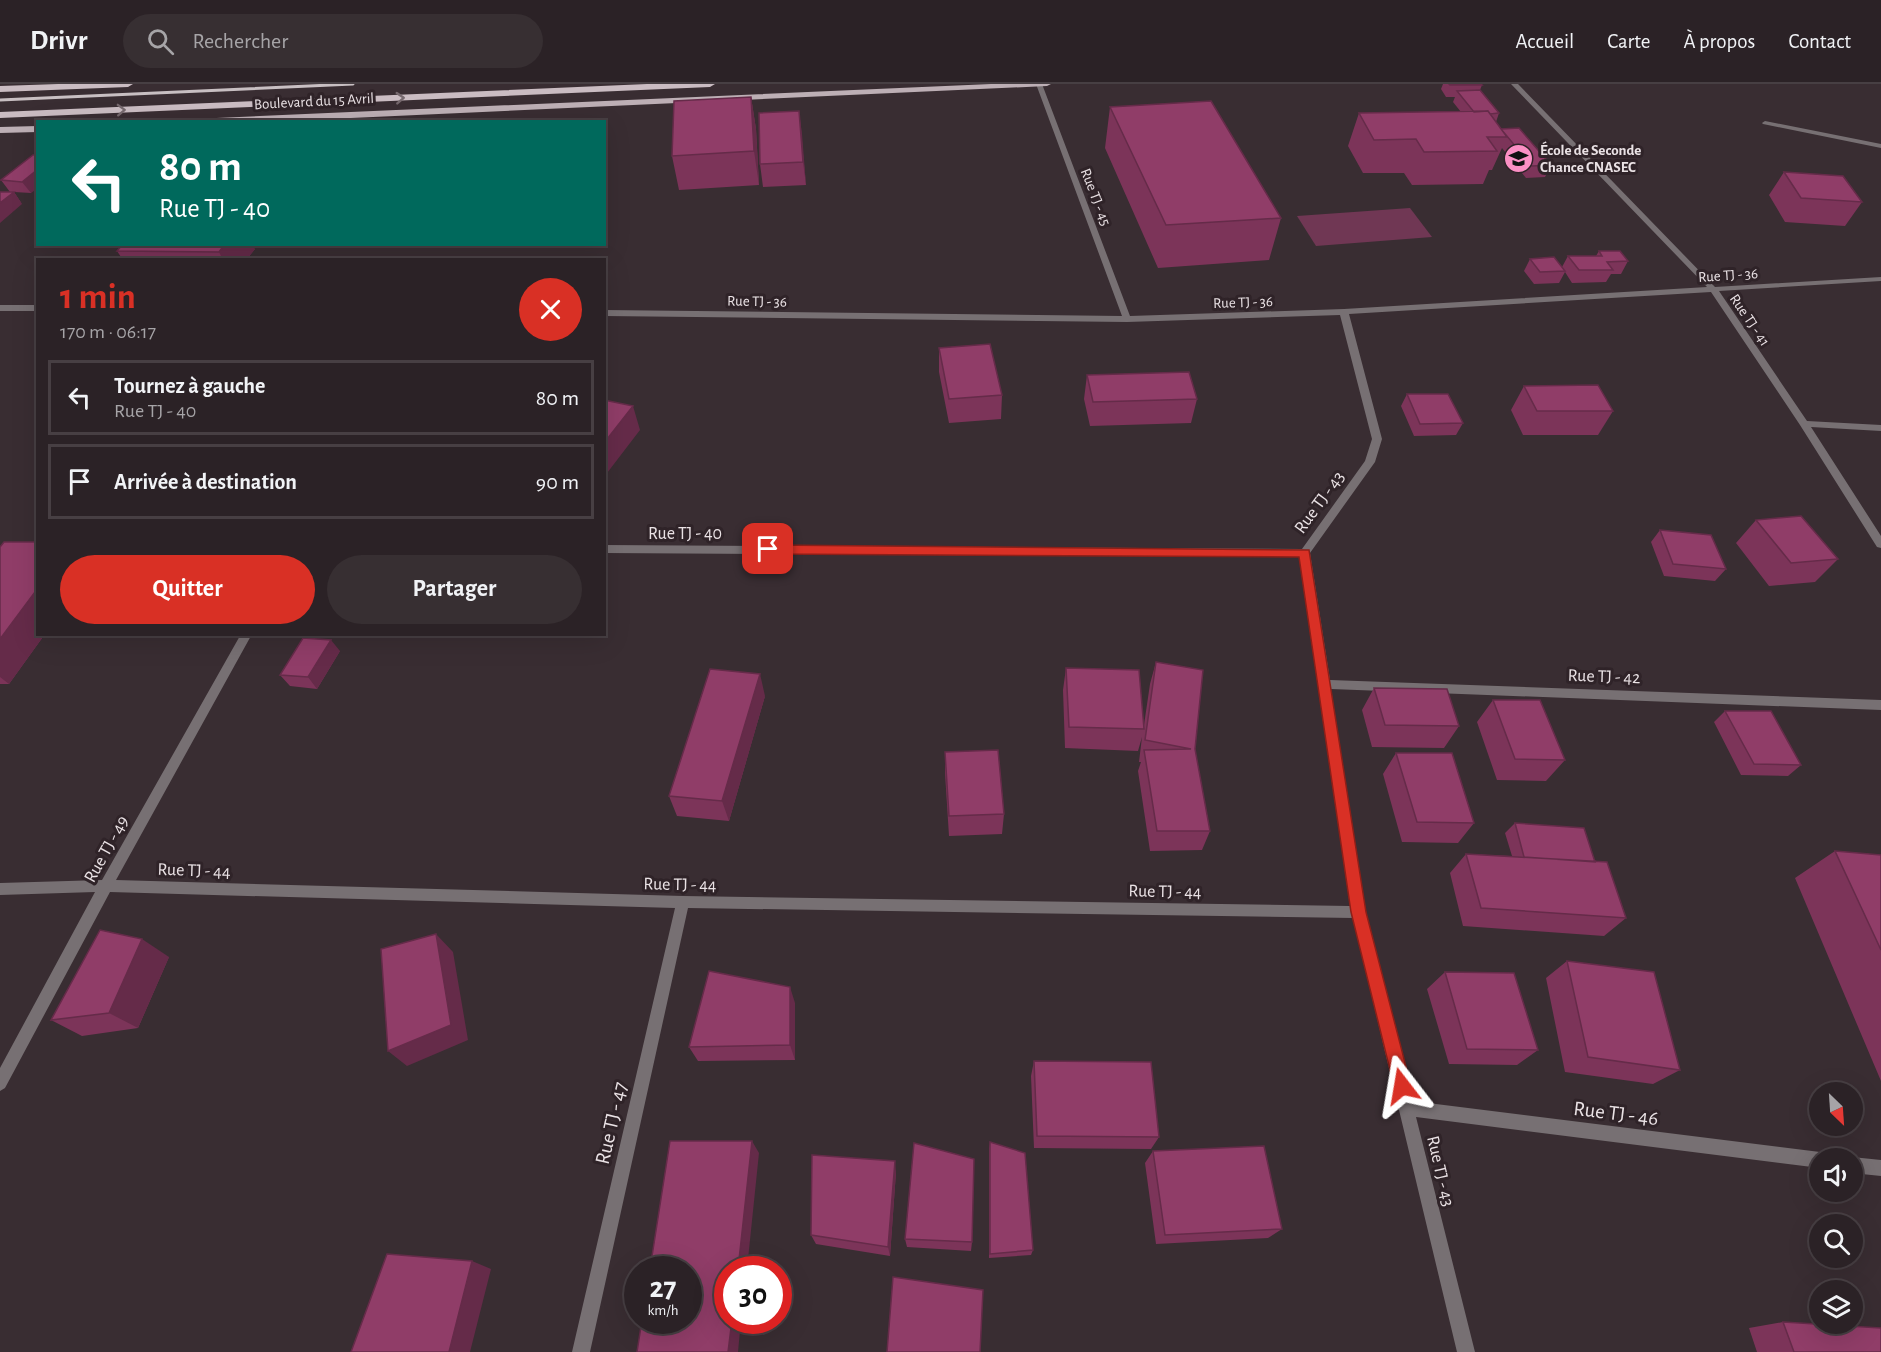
<!DOCTYPE html>
<html lang="fr">
<meta charset="utf-8">
<style>
body{margin:0;font-family:"Alegreya Sans",sans-serif;background:#372f32;color:#f1f3f6;height:100vh;display:flex;flex-direction:column;font-size:22px;white-space:nowrap}
*{box-sizing:border-box;margin:0}
p{font-size:20px;color:#a6a4a7}
.icon{flex:none;width:33px;height:33px;fill:none;stroke:currentColor;stroke-width:2;stroke-linecap:round;stroke-linejoin:round}
.map{position:relative;flex:1;overflow:hidden}
.side{position:absolute;left:36px;top:174px;width:570px;height:378px;display:flex;flex-direction:column;background:#2b2226;border-radius:0px;box-shadow:0 6px 24px #0002,0 0 0 2px #473f43}
.side>*{flex:none}
.guide{position:absolute;left:36px;top:36px;width:570px;height:126px;border-radius:0px;box-shadow:0 6px 24px #0002,0 0 0 2px #473f43;background:#00695c;color:#fff;overflow:hidden}
.needle{width:39px;rotate:155deg}
.controls{position:absolute;left:1809px;top:998px;display:grid;gap:12px}
.controls a{display:grid;place-items:center;width:54px;height:54px;border-radius:50%;background:#2b2226;box-shadow:0 6px 24px #0002,0 0 0 2px #473f43;font-size:30px}
.speed{position:absolute;left:624px;top:1172px;display:flex;gap:12px;font-size:30px;font-weight:700;text-align:center}
.speed>*{display:grid;place-content:center;width:78px;height:78px;border-radius:50%;background:#2b2226;box-shadow:0 6px 24px #0002,0 0 0 2px #473f43;line-height:1}
.speed small{font-size:15px;font-weight:400}
.speed .limit{border:9px solid #d22;background:#fff;color:#111}
.pin{position:absolute;display:grid;place-items:center;width:51px;height:51px;color:#fff;margin:-26px;border-radius:12px;box-shadow:0 3px 9px #0006}
.me{position:absolute;width:66px;margin:-33px;rotate:346deg;stroke-linejoin:round;filter:drop-shadow(0 0 4px #0008)}
.turn{display:flex;align-items:center;gap:21px;height:126px;padding:0 24px;font-size:27px}
.turn .icon{width:78px;height:78px;stroke-width:2.5}
.turn b{display:block;font-size:42px;line-height:51px}
.round{display:grid;place-items:center;flex:none;width:63px;height:63px;border-radius:32px;background:#372f32}
.overview{display:flex;align-items:center;justify-content:space-between;height:102px;padding:0 24px}
h1{font-size:36px;font-weight:700;line-height:45px;color:#d93025}
.button{display:flex;gap:12px;margin-top:auto;padding:12px 24px}
.button a{flex:1;height:69px;border-radius:36px;background:#d93025;color:#fff;font-size:24px;font-weight:700;line-height:69px;text-align:center}
.button a+a{background:#372f32;color:#f1f3f6}
ul{padding:0;list-style:none}
li{display:flex;align-items:center;gap:18px;height:75px;margin:0 12px 9px;padding:0 12px;border:3px solid #473f43;border-radius:0px}
li div{flex:1}
li b{display:block;font-size:22px}
li em{font-style:normal}
header{display:flex;align-items:center;gap:36px;box-sizing:border-box;height:84px;padding:0 30px;background:#2b2226;border-bottom:2px solid #473f43}
header strong{font-size:28px}
nav{display:flex;gap:33px;margin-inline-start:auto;font-size:21px}
.search{width:420px;height:54px;background:#372f32;display:flex;align-items:center;gap:15px;box-sizing:border-box;padding:0 21px;border-radius:33px;color:#a6a4a7;font-size:22px}
.map>svg:first-child{display:block}
.green{fill:#703754}
.lines{fill:none;stroke-linecap:round;stroke-linejoin:round}
.service{fill:#777073;fill-rule:evenodd}
.minor{fill:#777073;fill-rule:evenodd}
.primary{fill:#bdafb5;fill-rule:evenodd}
.trunk{fill:#cabcc2;fill-rule:evenodd}
.rail{stroke:#c8bfc2;stroke-width:3}
.wall{fill:#7c3459}
.shaded-wall{fill:#652b49}
.building{fill:#903d68;stroke:#652b49;stroke-width:1.5}
.oneway{stroke:#75686d}
.route{fill:#d93025;stroke:#8d1f18;stroke-width:1.5}
.labels{text-anchor:middle;stroke-width:6;stroke-linejoin:round;paint-order:stroke}
.far-street-label{font-size:15px;fill:#eae2e5;stroke:#2f2328}
.far-poi-label{font-size:15px;font-weight:bold;fill:#eae2e5;stroke:#2f2328;text-anchor:start}
.street-label{font-size:18px;fill:#eae2e5;stroke:#2f2328}
.near-street-label{font-size:21px;fill:#eae2e5;stroke:#2f2328}
</style>
<header>
<strong>Drivr</strong>
<div class="search"><svg class="icon" aria-label="search" viewBox="0 0 24 24"><circle cx="10" cy="10" r="6"/><path d="M15 15l6 6"/></svg>Rechercher</div>
<nav><a>Accueil</a><a>Carte</a><a>À propos</a><a>Contact</a></nav>
</header>
<div class="map">
<svg width="1881" height="1268" viewBox="0 0 1881 1268">
<rect width="100%" height="100%" fill="#392d32"/>
<path class="green" d="M 1410,124 L 1432,153 L 1316,162 L 1297,132 Z"/>
<g class="lines">
<path class="service" d="M 1765,37 L 1881,60 L 1881,64 L 1763,40 L 1762,39 Z"/>
<path class="minor" d="M 1036,0 L 1042,0 L 1130,232 L 1344,225 L 1707,203 L 1511,0 L 1518,0 L 1715,203 L 1881,193 L 1881,197 L 1719,207 L 1807,337 L 1881,341 L 1881,347 L 1811,343 L 1881,452 L 1881,464 L 1877,463 L 1800,341 L 1711,208 L 1349,230 L 1382,355 L 1375,378 L 1310,469 L 1330,596 L 1881,616 L 1881,626 L 1331,605 L 1365,828 L 1412,1017 L 1820,1068 L 1826,1070 L 1827,1074 L 1820,1074 L 1820,1084 L 1416,1033 L 1475,1268 L 1457,1268 L 1353,834 L 688,824 L 590,1268 L 572,1268 L 675,824 L 110,808 L 5,1004 L 0,1007 L 0,984 L 95,808 L 0,811 L 0,799 L 102,796 L 241,550 L 252,550 L 116,796 L 683,812 L 1350,822 L 1300,473 L 604,469 L 604,461 L 1302,465 L 1365,377 L 1372,355 L 1340,231 L 1127,238 L 604,232 L 604,226 L 1122,232 Z
M 0,221 L 38,221 L 38,227 L 0,227 Z
M 1852,1073 L 1881,1076 L 1881,1092 L 1852,1089 L 1852,1074 L 1850,1074 Z"/>
<path class="primary" d="M 991,0 L 1051,0 L 1047,2 L 263,38 L 190,38 L 194,35 Z
M 38,42 L 38,48 L 0,49 L 0,43 Z"/>
<path class="trunk" d="M 58,0 L 133,0 L 128,3 L 0,8 L 0,2 Z
M 647,0 L 715,0 L 710,3 L 0,34 L 0,28 Z"/>
<path class="rail" d="M 0,16 L 353,0"/>
</g>
<path class="wall" d="M 1443,0 L 1481,0 L 1482,1 L 1480,6 L 1499,29 L 1496,38 L 1501,45 L 1551,81 L 1545,93 L 1526,94 L 1502,64 L 1492,86 L 1489,86 L 1483,100 L 1412,101 L 1404,89 L 1363,89 L 1348,62 L 1359,29 L 1461,28 L 1453,18 L 1455,13 L 1446,13 L 1441,5 Z
M 751,13 L 756,45 L 759,101 L 679,106 L 672,72 Z
M 1110,23 L 1281,134 L 1269,176 L 1158,184 L 1105,64 Z
M 799,27 L 806,101 L 763,103 L 760,80 Z
M 33,71 L 31,109 L 14,108 L 22,120 L 10,108 L 1,96 Z
M 1784,88 L 1862,118 L 1845,142 L 1785,138 L 1769,111 Z
M 255,165 L 246,176 L 123,176 L 117,167 Z
M 1599,167 L 1628,177 L 1621,190 L 1611,190 L 1606,198 L 1572,199 L 1565,188 L 1559,199 L 1534,200 L 1524,187 L 1530,175 L 1562,183 L 1568,172 L 1596,172 Z
M 939,264 L 1002,311 L 1001,335 L 949,339 L 939,288 Z
M 1087,291 L 1197,315 L 1191,339 L 1090,342 L 1084,315 Z
M 1524,302 L 1613,327 L 1598,351 L 1523,351 L 1511,326 Z
M 1407,310 L 1463,339 L 1456,351 L 1414,352 L 1401,322 Z
M 1756,436 L 1838,475 L 1815,498 L 1769,502 L 1736,459 Z
M 1660,446 L 1726,485 L 1715,497 L 1664,492 L 1651,458 Z
M 0,463 L 38,550 L 45,550 L 9,600 L 0,600 Z
M 340,567 L 317,605 L 290,602 L 280,591 Z
M 1156,578 L 1195,665 L 1210,747 L 1202,766 L 1150,767 L 1138,687 L 1141,678 L 1139,678 L 1142,653 L 1138,667 L 1065,664 L 1063,606 L 1066,584 L 1144,641 L 1150,600 Z
M 1374,604 L 1459,642 L 1444,664 L 1372,663 L 1362,626 Z
M 765,612 L 729,737 L 677,732 L 669,712 Z
M 1493,616 L 1565,676 L 1546,697 L 1497,696 L 1477,638 Z
M 1725,627 L 1801,681 L 1788,692 L 1741,691 L 1714,638 Z
M 945,668 L 1004,730 L 1002,750 L 949,752 L 945,689 Z
M 1396,669 L 1474,739 L 1458,759 L 1402,758 L 1383,690 Z
M 1515,739 L 1595,778 L 1626,834 L 1604,852 L 1463,842 L 1450,789 L 1466,770 L 1512,772 L 1505,749 Z
M 1835,767 L 1881,771 L 1881,997 L 1795,794 Z
M 169,873 L 138,944 L 82,952 L 51,936 Z
M 1567,877 L 1680,986 L 1653,1000 L 1565,988 L 1546,894 Z
M 1445,888 L 1538,966 L 1517,981 L 1449,980 L 1427,905 Z
M 795,919 L 795,976 L 698,977 L 689,963 Z
M 1034,977 L 1159,1053 L 1151,1065 L 1034,1064 L 1031,992 Z
M 990,1058 L 1033,1166 L 1031,1171 L 989,1174 L 989,1064 Z
M 1153,1067 L 1282,1145 L 1268,1154 L 1156,1160 L 1145,1079 Z
M 896,1088 L 890,1172 L 816,1160 L 811,1151 Z
M 905,1155 L 972,1158 L 971,1167 L 907,1163 Z
M 1783,1238 L 1881,1268 L 1757,1268 L 1749,1244 Z"/>
<path class="shaded-wall" d="M 751,13 L 756,45 L 759,101 L 754,67 Z
M 799,27 L 802,50 L 806,101 L 803,78 Z
M 38,85 L 38,104 L 31,109 L 22,98 Z
M 14,108 L 22,120 L 0,139 L 0,119 Z
M 225,160 L 252,160 L 255,165 L 246,176 L 223,176 L 219,168 Z
M 633,322 L 640,346 L 604,393 L 604,359 Z
M 38,504 L 38,550 L 45,550 L 9,600 L 0,593 L 0,555 Z
M 331,556 L 340,567 L 317,605 L 308,593 Z
M 760,590 L 765,612 L 729,737 L 722,717 Z
M 436,850 L 453,868 L 468,956 L 407,982 L 388,967 Z
M 142,855 L 169,873 L 138,944 L 109,929 Z
M 790,903 L 795,919 L 795,976 L 790,961 Z
M 752,1057 L 759,1069 L 747,1185 L 738,1185 Z
M 895,1077 L 896,1088 L 890,1172 L 888,1163 Z
M 472,1177 L 491,1185 L 470,1268 L 449,1268 Z
M 732,1236 L 741,1236 L 738,1268 L 728,1268 Z"/>
<path class="building" d="M 1449,0 L 1481,0 L 1482,1 L 1450,1 Z
M 1480,6 L 1499,29 L 1490,30 L 1488,27 L 1474,28 L 1457,7 Z
M 751,13 L 754,67 L 672,72 L 674,17 Z
M 1211,17 L 1281,134 L 1166,141 L 1110,23 Z
M 799,27 L 803,78 L 760,80 L 759,29 Z
M 1488,27 L 1507,53 L 1487,53 L 1497,67 L 1424,68 L 1416,55 L 1374,56 L 1359,29 Z
M 1519,44 L 1551,81 L 1532,82 L 1501,45 Z
M 33,71 L 38,71 L 38,85 L 22,98 L 1,96 Z
M 1784,88 L 1843,92 L 1862,118 L 1801,114 Z
M 0,108 L 14,108 L 0,119 Z
M 123,160 L 225,160 L 219,168 L 117,167 Z
M 1599,167 L 1620,167 L 1628,177 L 1607,178 L 1613,186 L 1579,186 L 1568,172 L 1602,172 Z
M 1554,173 L 1565,187 L 1540,188 L 1530,175 Z
M 990,260 L 1002,311 L 949,315 L 939,264 Z
M 1189,288 L 1197,315 L 1093,318 L 1087,291 Z
M 1598,301 L 1613,327 L 1537,327 L 1524,302 Z
M 1407,310 L 1448,310 L 1463,339 L 1420,340 Z
M 604,316 L 633,322 L 604,359 Z
M 1801,432 L 1838,475 L 1791,479 L 1756,436 Z
M 1660,446 L 1711,451 L 1726,485 L 1673,480 Z
M 4,458 L 38,458 L 38,504 L 0,555 L 0,463 Z
M 303,554 L 331,556 L 308,593 L 280,591 Z
M 1156,578 L 1203,586 L 1195,665 L 1210,747 L 1157,747 L 1144,666 L 1191,665 L 1145,656 Z
M 1066,584 L 1139,586 L 1144,645 L 1069,643 Z
M 710,585 L 760,590 L 722,717 L 669,712 Z
M 1374,604 L 1447,605 L 1459,642 L 1385,641 Z
M 1493,616 L 1540,616 L 1565,676 L 1515,675 Z
M 1725,627 L 1771,627 L 1801,681 L 1754,680 Z
M 998,666 L 1004,730 L 949,732 L 945,668 Z
M 1396,669 L 1452,669 L 1474,739 L 1417,738 Z
M 1515,739 L 1584,744 L 1595,778 L 1524,773 Z
M 1835,767 L 1881,771 L 1881,866 Z
M 1466,770 L 1607,778 L 1626,834 L 1481,824 Z
M 100,846 L 142,855 L 109,929 L 51,936 Z
M 436,850 L 451,941 L 388,967 L 381,865 Z
M 1567,877 L 1654,888 L 1680,986 L 1588,973 Z
M 709,887 L 790,903 L 790,961 L 689,963 Z
M 1445,888 L 1514,889 L 1538,966 L 1467,965 Z
M 1034,977 L 1151,978 L 1159,1053 L 1037,1052 Z
M 670,1057 L 752,1057 L 738,1185 L 728,1185 L 728,1236 L 732,1236 L 728,1268 L 637,1268 L 642,1236 L 688,1236 L 688,1185 L 650,1185 Z
M 990,1058 L 1025,1069 L 1033,1166 L 990,1170 Z
M 914,1059 L 974,1075 L 972,1158 L 905,1155 Z
M 1264,1062 L 1282,1145 L 1165,1151 L 1153,1067 Z
M 812,1071 L 895,1077 L 888,1163 L 811,1151 Z
M 387,1170 L 472,1177 L 449,1268 L 351,1268 Z
M 893,1193 L 983,1206 L 980,1268 L 887,1268 Z
M 1783,1238 L 1881,1244 L 1881,1268 L 1794,1268 Z"/>
<defs><path id="oneway-chevron" d="M-2-3.5L2.5 0L-2 3.5" fill="none" stroke-width="1.6" stroke-linecap="round" stroke-linejoin="round" transform="scale(1.5)"/></defs>
<g class="oneway">
<use href="#oneway-chevron" transform="translate(400 14) rotate(-3)"/>
<use href="#oneway-chevron" transform="translate(121 26) rotate(-2)"/>
</g>
<path class="route" d="M 768,461 L 1309,466 L 1366,828 L 1411,1002 L 1409,1008 L 1402,1011 L 1396,1008 L 1394,1002 L 1351,828 L 1299,473 L 768,470 L 762,465 Z"/>
<defs>
<symbol id="school-disc" viewBox="-11 -11 22 22"><circle r="9.5" fill="#fb8fc4" stroke="#2f2328"/><path d="M0-5L7-2L0 1L-7-2ZM-4 1L0 2.5L4 1V4Q0 6-4 4Z" fill="#111"/></symbol>
</defs>
<g fill-rule="evenodd">
<use href="#school-disc" x="1502" y="58" width="33" height="33"/>
</g>
<g class="labels">
<g class="far-street-label">
<text transform="translate(314 17) rotate(-3)" y="5">Boulevard du 15 Avril</text>
<text transform="translate(1096 113) rotate(69)" y="5">Rue TJ - 45</text>
<text transform="translate(1728 191) rotate(-4)" y="5">Rue TJ - 36</text>
<text transform="translate(757 217) rotate(1)" y="5">Rue TJ - 36</text>
<text transform="translate(1243 218) rotate(-2)" y="5">Rue TJ - 36</text>
<text transform="translate(1750 236) rotate(56)" y="5">Rue TJ - 41</text>
</g>
<g class="far-poi-label">
<text x="1540" y="71">École de Seconde<tspan x="1540" dy="17">Chance CNASEC</tspan></text>
</g>
<g class="street-label">
<text transform="translate(1319 418) rotate(-54)" y="6">Rue TJ - 43</text>
<text x="685" y="455">Rue TJ - 40</text>
<text transform="translate(1604 592) rotate(2)" y="6">Rue TJ - 42</text>
<text transform="translate(106 765) rotate(-61)" y="6">Rue TJ - 49</text>
<text transform="translate(194 786) rotate(2)" y="6">Rue TJ - 44</text>
<text transform="translate(680 800) rotate(1)" y="6">Rue TJ - 44</text>
<text transform="translate(1165 807) rotate(1)" y="6">Rue TJ - 44</text>
<text transform="translate(1441 1087) rotate(77)" y="6">Rue TJ - 43</text>
</g>
<g class="near-street-label">
<text transform="translate(1616 1029) rotate(7)" y="7">Rue TJ - 46</text>
<text transform="translate(611 1039) rotate(-77)" y="7">Rue TJ - 47</text>
</g>
</g>
</svg>
<div class="controls">
<a><svg class="needle" viewBox="-14 -14 28 28"><path d="M0-13l5 13h-10z" fill="#e53935"/><path d="M0 13l5-13h-10z" fill="#a6a4a7"/></svg></a>
<a><svg class="icon" aria-label="sound" viewBox="0 0 24 24"><path d="M4 9h4l5-4v14l-5-4H4zM17 9q2 3 0 6"/></svg></a>
<a><svg class="icon" aria-label="search" viewBox="0 0 24 24"><circle cx="10" cy="10" r="6"/><path d="M15 15l6 6"/></svg></a>
<a><svg class="icon" aria-label="layers" viewBox="0 0 24 24"><path d="M12 4l9 5-9 5-9-5zM3 14l9 5 9-5"/></svg></a>
</div>
<div class="speed"><div>27<small>km/h</small></div><div class="limit">30</div></div>
<div class="pin" style="left:768px;top:465px;background:#d93025"><svg class="icon" aria-label="arrive" viewBox="0 0 24 24"><path d="M6 21V4h12l-3 4 3 4H6"/></svg></div>
<svg class="me" style="left:1402px;top:1002px" viewBox="-20 -20 40 40"><path d="M0-17L14 15 0 8-14 15z" fill="#d93025" stroke="#fff" stroke-width="4"/></svg>
<div class="guide">
<div class="turn"><svg class="icon" aria-label="left" viewBox="0 0 24 24"><path d="M17 20v-9H6M10 6l-5 5 5 5"/></svg><div><b>80 m</b>Rue TJ - 40</div></div>
</div>
<section class="side">
<div class="overview"><div><h1>1 min</h1><p>170 m · 06:17</p></div><a class="round" style="background:#d93025;color:#fff"><svg class="icon" aria-label="close" viewBox="0 0 24 24"><path d="M6 6l12 12M18 6L6 18"/></svg></a></div>
<ul>
<li><svg class="icon" aria-label="left" viewBox="0 0 24 24"><path d="M17 20v-9H6M10 6l-5 5 5 5"/></svg><div><b>Tournez à gauche</b><p>Rue TJ - 40</p></div><em>80 m</em></li>
<li><svg class="icon" aria-label="arrive" viewBox="0 0 24 24"><path d="M6 21V4h12l-3 4 3 4H6"/></svg><div><b>Arrivée à destination</b></div><em>90 m</em></li>
</ul>
<div class="button"><a>Quitter</a><a>Partager</a></div>
</section>
</div>
